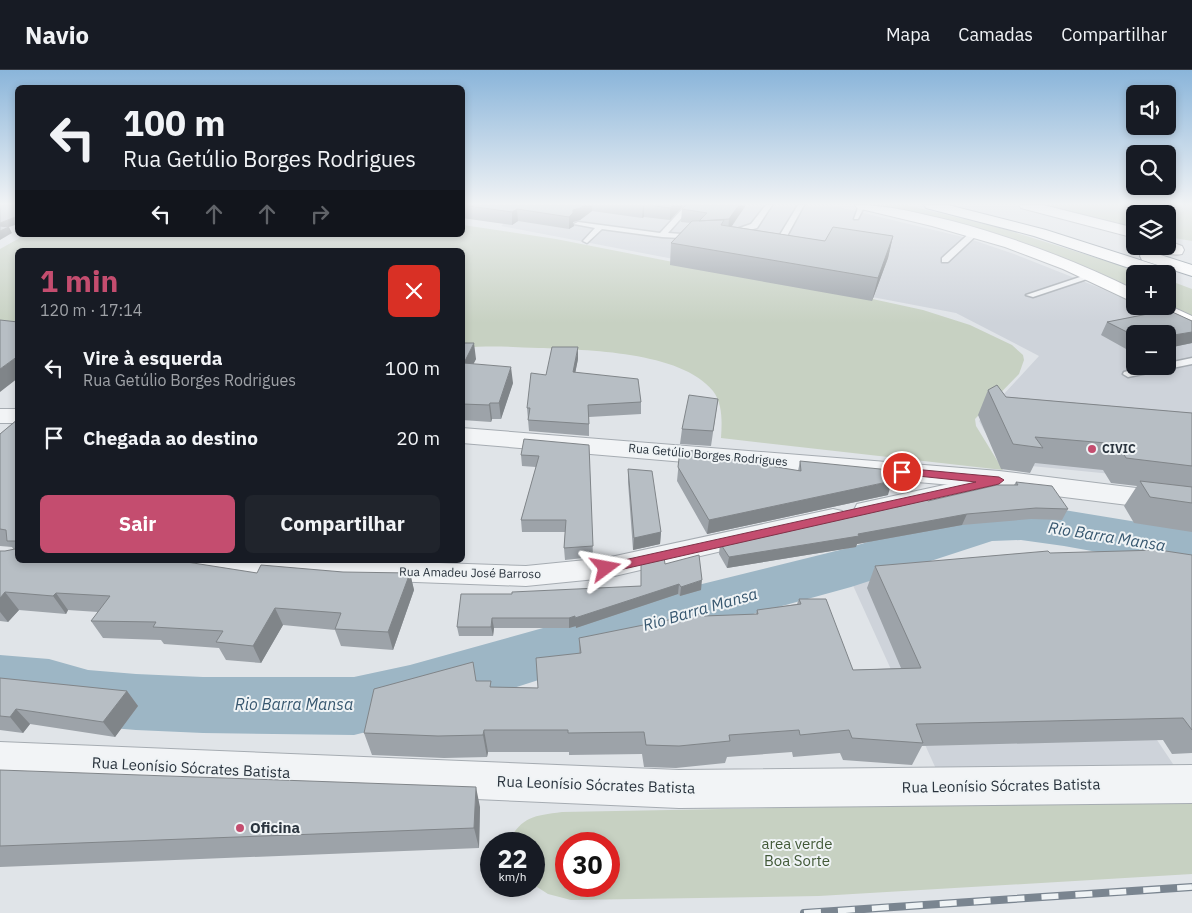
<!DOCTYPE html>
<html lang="pt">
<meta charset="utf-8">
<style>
body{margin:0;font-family:"IBM Plex Sans",sans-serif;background:#20242c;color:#f1f3f6;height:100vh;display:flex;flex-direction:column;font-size:19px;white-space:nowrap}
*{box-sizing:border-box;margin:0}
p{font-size:16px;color:#9ea1a6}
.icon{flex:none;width:28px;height:28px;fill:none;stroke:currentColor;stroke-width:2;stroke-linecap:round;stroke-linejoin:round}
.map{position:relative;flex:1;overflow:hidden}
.details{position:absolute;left:15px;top:178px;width:450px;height:315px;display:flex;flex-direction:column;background:#171b24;border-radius:8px;box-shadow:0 2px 8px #0003}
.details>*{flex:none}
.banner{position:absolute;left:15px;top:15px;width:450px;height:152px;border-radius:8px;box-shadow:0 2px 8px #0003;background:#171b24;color:#f1f3f6;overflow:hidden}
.buttons{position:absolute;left:1126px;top:15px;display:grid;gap:10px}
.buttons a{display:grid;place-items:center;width:50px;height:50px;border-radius:8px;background:#171b24;box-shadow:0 2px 8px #0003;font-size:25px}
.speed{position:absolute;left:480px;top:762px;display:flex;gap:10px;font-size:25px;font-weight:700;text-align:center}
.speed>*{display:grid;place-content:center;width:65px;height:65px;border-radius:50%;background:#171b24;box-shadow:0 2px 8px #0003;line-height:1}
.speed small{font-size:12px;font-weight:400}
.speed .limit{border:8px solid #d22;background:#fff;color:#111}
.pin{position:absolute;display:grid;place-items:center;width:42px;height:42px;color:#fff;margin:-21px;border:2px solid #fff;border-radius:50%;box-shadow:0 1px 5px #0007}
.me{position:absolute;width:55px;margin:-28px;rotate:77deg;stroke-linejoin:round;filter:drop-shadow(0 0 4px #0008)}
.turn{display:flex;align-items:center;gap:18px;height:105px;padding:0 25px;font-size:22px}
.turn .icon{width:65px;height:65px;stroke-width:2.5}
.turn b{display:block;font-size:35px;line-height:42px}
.lanes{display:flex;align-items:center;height:48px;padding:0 25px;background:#0003;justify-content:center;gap:25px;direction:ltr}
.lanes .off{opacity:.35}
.round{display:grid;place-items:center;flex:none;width:52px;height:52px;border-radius:8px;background:#20242c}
.headline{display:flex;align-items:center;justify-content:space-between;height:85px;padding:0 25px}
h1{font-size:30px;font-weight:700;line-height:38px;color:#c44d6f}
.cta{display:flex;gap:10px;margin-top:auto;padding:10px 25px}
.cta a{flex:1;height:58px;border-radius:8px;background:#c44d6f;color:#fff;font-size:20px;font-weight:700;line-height:58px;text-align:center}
.cta a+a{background:#20242c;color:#f1f3f6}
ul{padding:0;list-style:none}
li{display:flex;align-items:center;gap:15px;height:70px;padding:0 25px}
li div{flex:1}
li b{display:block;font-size:19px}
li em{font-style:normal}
header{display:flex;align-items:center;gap:30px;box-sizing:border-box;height:70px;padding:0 25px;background:#171b24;border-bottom:1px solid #363941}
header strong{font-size:24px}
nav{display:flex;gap:28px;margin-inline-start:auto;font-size:18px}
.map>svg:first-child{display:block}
.built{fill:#ced3da;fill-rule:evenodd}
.green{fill:#c7d1c2;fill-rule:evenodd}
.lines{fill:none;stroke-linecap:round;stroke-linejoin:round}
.river{fill:#9db6c5;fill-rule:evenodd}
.service-casing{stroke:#a6acb2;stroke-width:3}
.minor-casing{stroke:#a6acb2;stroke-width:2}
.tertiary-casing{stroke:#a6acb2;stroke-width:2}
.secondary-casing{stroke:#a6acb2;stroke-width:2}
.motorway-casing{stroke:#88939d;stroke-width:2}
.service{fill:#f2f4f6;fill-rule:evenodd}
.minor{fill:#f2f4f6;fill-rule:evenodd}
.tertiary{fill:#f2f4f6;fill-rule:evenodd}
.secondary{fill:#fff;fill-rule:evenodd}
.motorway{fill:#fff;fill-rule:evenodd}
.rail-casing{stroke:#7a8590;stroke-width:8}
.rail{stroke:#eff3f5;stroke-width:5.5;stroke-dasharray:17;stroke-linecap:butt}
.wall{fill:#9da3a9}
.shaded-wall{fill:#808589}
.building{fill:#b7bec4;stroke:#808589}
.route{fill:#c44d6f;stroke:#7f3248}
.poi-dot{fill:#c44d6f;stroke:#eff3f5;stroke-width:2}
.labels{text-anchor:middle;stroke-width:4;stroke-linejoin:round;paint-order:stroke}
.poi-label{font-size:12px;font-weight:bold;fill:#2a343e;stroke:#eff3f5;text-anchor:start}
.street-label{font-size:12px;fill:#2a343e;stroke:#eff3f5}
.near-street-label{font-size:15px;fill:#2a343e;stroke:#eff3f5}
.near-poi-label{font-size:15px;font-weight:bold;fill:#2a343e;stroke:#eff3f5;text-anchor:start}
.near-park-label{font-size:15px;fill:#425938;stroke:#eff3f5}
.near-water-label{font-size:16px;font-style:italic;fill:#37576f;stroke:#eff3f5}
</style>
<header>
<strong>Navio</strong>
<nav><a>Mapa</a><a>Camadas</a><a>Compartilhar</a></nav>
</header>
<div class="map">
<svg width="1192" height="843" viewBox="0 0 1192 843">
<rect width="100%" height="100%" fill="#e0e4e8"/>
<path class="built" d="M 526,135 L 830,135 L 967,168 L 1014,184 L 1100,218 L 1135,234 L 1135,236 L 1140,236 L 1192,259 L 1192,412 L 1002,393 L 979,351 L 1039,286 L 956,243 L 501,156 ZM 1135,264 L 1168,264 L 1168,296 L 1135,296 Z
M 1045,502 L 1175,697 L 936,699 L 851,511 Z"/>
<path class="green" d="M 880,135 L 907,135 L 1004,159 L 1148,204 L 1135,204 L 1135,221 C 1095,202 1055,183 1013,169 C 969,154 924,145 880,135 Z
M 1042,135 L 1192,135 L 1192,171 L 1168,167 L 1168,144 L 1135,144 L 1135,159 Z
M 463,155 L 556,169 L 729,203 L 799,213 L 923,240 L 970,255 L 1012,275 L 1023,285 L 1024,290 L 1019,304 L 975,349 L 976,356 L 1003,400 L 721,368 C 722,353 723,334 713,321 C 681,281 586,280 539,278 C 514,277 488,275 463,278 L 462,180 L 18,180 L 17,262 L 0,260 L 0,179 L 25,165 L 462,165 Z
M 1168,210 L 1192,219 L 1192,247 L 1167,236 Z
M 1192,730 L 1192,804 L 819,826 L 571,830 L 548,824 L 534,815 L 534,774 L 507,774 C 522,746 533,746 562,742 ZM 566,774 L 609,774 L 609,816 L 566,816 Z"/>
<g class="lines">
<path class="river" d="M 1021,436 L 1064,440 L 1192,461 L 1192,499 L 1064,476 L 1021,470 L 992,471 L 851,517 L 695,560 L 410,651 L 354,665 L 203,663 L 136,660 L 88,656 L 49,643 L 0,639 L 0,585 L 49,589 L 88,600 L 136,604 L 203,607 L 354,607 L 410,595 L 694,516 L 848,478 L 953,446 L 992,437 Z"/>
<defs>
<path id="service" d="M 686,135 L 693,135 L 668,163 L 695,165 L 699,167 L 698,169 L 662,167 L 602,159 L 587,173 L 583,171 L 595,158 L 574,154 L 578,152 L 660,163 Z
M 766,135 L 772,135 L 757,158 L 731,165 L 731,161 L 751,154 Z
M 798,135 L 804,135 L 782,175 L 776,175 L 775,173 Z
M 859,135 L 865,135 L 858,149 L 854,149 Z
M 973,160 L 980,162 L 948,192 L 942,192 L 942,188 Z
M 1089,204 L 1096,206 L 1033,227 L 1026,225 Z
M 1192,288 L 1192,294 L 1128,307 L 1123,304 L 1124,302 L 1151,296 L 1168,296 L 1168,293 Z"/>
<path id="minor" d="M 999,403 L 1007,405 L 1011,410 L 1007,415 L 866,448 L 857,446 L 854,440 L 857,434 L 866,432 Z
M 833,439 L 842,441 L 845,447 L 842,453 L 606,508 L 526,516 L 170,503 L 161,500 L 157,493 L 158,490 L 353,490 L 526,496 L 606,488 Z"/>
<path id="tertiary" d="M 0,339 L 18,339 L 18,353 L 0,353 Z
M 462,358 L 999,401 L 1192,425 L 1192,443 L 999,419 L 462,373 Z
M 0,672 L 679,700 L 1192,695 L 1192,733 L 679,738 L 0,708 Z"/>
<path id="secondary" d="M 855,135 C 890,135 918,143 952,151 C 1016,168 1076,191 1135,220 L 1135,233 L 1063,199 L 1005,177 L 932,156 L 857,138 Z
M 1019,135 L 1043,135 L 1135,158 L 1135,168 L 1021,138 Z
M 1168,171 L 1182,176 L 1184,180 L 1182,184 C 1174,186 1163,183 1158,176 L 1168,176 Z
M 1168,235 L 1192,246 L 1192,260 L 1147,240 L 1145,236 Z"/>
<path id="motorway" d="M 924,135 L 948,135 L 1046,160 L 1171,200 L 1174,204 L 1168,209 L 1168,204 L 1147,204 L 1034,166 L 926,138 Z
M 1148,181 L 1192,195 L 1192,206 L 1142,190 L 1140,186 L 1142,182 Z"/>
</defs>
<use href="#service" class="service-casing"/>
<use href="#minor" class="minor-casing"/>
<use href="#tertiary" class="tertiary-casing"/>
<use href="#secondary" class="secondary-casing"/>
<use href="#motorway" class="motorway-casing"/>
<use href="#service" class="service"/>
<use href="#minor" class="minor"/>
<use href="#tertiary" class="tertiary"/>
<use href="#secondary" class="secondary"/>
<use href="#motorway" class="motorway"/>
<defs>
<path id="rail" d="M 804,843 L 1192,817"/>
</defs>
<use href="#rail" class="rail-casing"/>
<use href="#rail" class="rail"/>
</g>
<path class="wall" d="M 462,135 L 684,135 L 670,150 L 644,147 L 642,148 L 592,141 L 580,150 L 573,152 L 574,156 L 569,159 L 518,151 L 512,155 L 462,148 Z
M 746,135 L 731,156 L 825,171 L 893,166 L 888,188 L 872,231 L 670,195 L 671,173 L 691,153 L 681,152 L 682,139 Z
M 1168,240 L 1192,251 L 1192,273 L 1168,278 L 1168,264 L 1135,264 L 1135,284 L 1101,265 L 1107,252 Z
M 462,273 L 476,289 L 473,294 L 513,313 L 501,349 L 492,349 L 491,352 L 462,350 Z
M 578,289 L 575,303 L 641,332 L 641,344 L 589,347 L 589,366 L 529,361 L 527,338 L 546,305 Z
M 988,320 L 1006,327 L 1192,343 L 1192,462 L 1134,453 L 1124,436 L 1137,416 L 1111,413 L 1103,400 L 1035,393 L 1030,403 L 1001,399 L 978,345 Z
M 718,329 L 711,376 L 680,374 L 682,359 Z
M 18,349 L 18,490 L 257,503 L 410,503 L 414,520 L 393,580 L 341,576 L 335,560 L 283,555 L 261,593 L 226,590 L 219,578 L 164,574 L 161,570 L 103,568 L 91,551 L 98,542 L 68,540 L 66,544 L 19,540 L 8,552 L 0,551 L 0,481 L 5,481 L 14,480 L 12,477 L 0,476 L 0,364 Z
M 589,375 L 593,487 L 565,490 L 564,478 L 565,462 L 522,462 L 521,450 L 536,397 L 522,396 L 521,385 Z
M 680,380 L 798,401 L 800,391 L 888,425 L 707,464 L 677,411 Z
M 628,399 L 661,462 L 660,474 L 633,480 L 628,412 Z
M 1016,412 L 1068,439 L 1062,450 L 1031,449 L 962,455 L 857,474 L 856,477 L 727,498 L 719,484 L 720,473 L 897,437 L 1014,415 Z
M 1050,483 L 1192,485 L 1192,683 L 1172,684 L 1163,670 L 922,676 L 912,695 L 843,690 L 840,683 L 793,687 L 792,682 L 727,687 L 725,693 L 676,698 L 644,697 L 642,684 L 569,685 L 569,682 L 488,682 L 487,687 L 444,688 L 372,685 L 364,663 L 476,611 L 492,617 L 538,618 L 579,583 L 579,568 L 704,546 L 756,544 L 757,540 L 797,534 L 799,529 L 853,600 L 901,598 L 867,518 L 875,496 Z
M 641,492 L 665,494 L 701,520 L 680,526 L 678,524 L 576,558 L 576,556 L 569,558 L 494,558 L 493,566 L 459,566 L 457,557 L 512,524 L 641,516 Z
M 0,608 L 127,621 L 138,636 L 115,667 L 30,654 L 23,663 L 0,660 Z
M 0,700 L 480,737 L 479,778 L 0,797 Z"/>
<path class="shaded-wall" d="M 584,135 L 592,135 L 592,141 L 580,150 L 573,152 L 574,156 L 569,159 L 569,147 L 573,140 Z
M 644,135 L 644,147 L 642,148 L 643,136 Z
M 673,135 L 684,135 L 670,150 L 670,138 Z
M 739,135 L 746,135 L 728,162 L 729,149 Z
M 517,139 L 518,151 L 512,155 L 512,142 Z
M 18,146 L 18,154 L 9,157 L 12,163 L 0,170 L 0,153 Z
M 893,166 L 888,188 L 872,231 L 878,208 Z
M 1192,262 L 1192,273 L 1168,278 L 1168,266 Z
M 474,273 L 476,289 L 466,309 L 464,293 Z
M 578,277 L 578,289 L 573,314 L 573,302 Z
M 18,286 L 18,308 L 0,322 L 0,299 Z
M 511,297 L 513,313 L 501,349 L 499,333 Z
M 490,333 L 492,349 L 491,352 L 489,335 Z
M 892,411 L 888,425 L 707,464 L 709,450 Z
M 967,444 L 962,455 L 857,474 L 856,477 L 727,498 L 729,487 Z
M 661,462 L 660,474 L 633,480 L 634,468 Z
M 410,503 L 414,520 L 393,580 L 388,562 Z
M 702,510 L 701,520 L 680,526 L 681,517 Z
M 679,514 L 678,524 L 576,558 L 575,548 Z
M 5,522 L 19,540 L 8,552 L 0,542 L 0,528 Z
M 56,523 L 68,540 L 66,544 L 53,526 Z
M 275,538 L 283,555 L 261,593 L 253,576 Z
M 575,546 L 576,556 L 569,558 L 569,548 Z
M 492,548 L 494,558 L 493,566 L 491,557 Z
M 127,621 L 138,636 L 115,667 L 103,652 Z
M 16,639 L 30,654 L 23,663 L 10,647 Z
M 484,660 L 488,682 L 487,687 L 483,665 Z
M 476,717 L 480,737 L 479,778 L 474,758 Z"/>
<path class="building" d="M 0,135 L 18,135 L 18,146 L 0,153 Z
M 462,135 L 584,135 L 580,138 L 573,140 L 573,143 L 569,147 L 517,139 L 512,142 Z
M 649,135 L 673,135 L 670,138 Z
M 686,135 L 739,135 L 729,149 L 699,151 L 707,143 L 682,139 Z
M 724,150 L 721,155 L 825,171 L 833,157 L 893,166 L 878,208 L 671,173 L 692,151 Z
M 0,156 L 9,157 L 0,161 Z
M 1168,240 L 1192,251 L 1192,262 L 1168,266 L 1168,264 L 1135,264 L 1135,266 L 1107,252 Z
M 0,250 L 18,252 L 18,286 L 0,299 Z
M 462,273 L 474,273 L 464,293 L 511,297 L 499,333 L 490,333 L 489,335 L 462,334 Z
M 552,277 L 578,277 L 573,302 L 638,309 L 641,332 L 588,335 L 589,354 L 528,350 L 530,338 L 527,338 L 531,303 L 546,305 Z
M 997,315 L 1006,327 L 1192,343 L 1192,396 L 1126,388 L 1118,374 L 1035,367 L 1043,378 L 1013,374 L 988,320 Z
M 689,325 L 718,329 L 713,361 L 682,359 Z
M 18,349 L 18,471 L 7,471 L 6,460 L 0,459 L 0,364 Z
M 524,369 L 589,375 L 593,476 L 564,478 L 566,450 L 521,450 L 539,386 L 521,385 Z
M 680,380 L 710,382 L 709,386 L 801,401 L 800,391 L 890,400 L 892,411 L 709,450 L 678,397 Z
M 628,399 L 652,401 L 661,462 L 634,468 Z
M 1140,411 L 1192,417 L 1192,433 L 1150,427 Z
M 1016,412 L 1052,416 L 1068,439 L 1036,438 L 967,444 L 858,464 L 859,466 L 729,487 L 720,473 L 896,433 L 897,437 L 926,429 L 928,431 L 997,415 L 1018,415 Z
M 18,476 L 18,490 L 174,490 L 257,503 L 261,495 L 343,502 L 410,503 L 388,562 L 335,559 L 341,543 L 275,538 L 253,576 L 216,572 L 223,561 L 153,557 L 156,552 L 91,551 L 110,526 L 56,523 L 53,526 L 5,522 L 0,528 L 0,481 L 5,481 L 15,479 Z
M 1159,480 L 1192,485 L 1192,660 L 1183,648 L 916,654 L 923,673 L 852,668 L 849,660 L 800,665 L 799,660 L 729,665 L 730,671 L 679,676 L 646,675 L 644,662 L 568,663 L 568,660 L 484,660 L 483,665 L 438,666 L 364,663 L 374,619 L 473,592 L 476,611 L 491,611 L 490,617 L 538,618 L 536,588 L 581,583 L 579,568 L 703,543 L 704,546 L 758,544 L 757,540 L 801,534 L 799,529 L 826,529 L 853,600 L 921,598 L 875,496 L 1048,481 L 1050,483 Z
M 699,485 L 702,510 L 681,517 L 679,514 L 575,548 L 575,546 L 569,548 L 492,548 L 491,557 L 457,557 L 461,524 L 512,524 L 512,522 L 641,516 L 641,492 L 664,487 L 665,494 Z
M 0,608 L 127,621 L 103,652 L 16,639 L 10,647 L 0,646 Z
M 0,700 L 476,717 L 474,758 L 0,776 Z"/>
<linearGradient id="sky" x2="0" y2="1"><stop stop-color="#8ab5da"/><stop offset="0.53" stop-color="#f1f3f5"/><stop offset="1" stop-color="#f1f3f5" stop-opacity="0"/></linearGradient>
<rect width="1192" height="253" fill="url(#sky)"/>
<path class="route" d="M 902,398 L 999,407 L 1004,410 L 999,414 L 606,503 L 601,502 L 599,498 L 601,495 L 606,494 L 976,412 L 898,404 L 896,402 Z"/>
<g class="poi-dot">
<circle cx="1092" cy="379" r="5"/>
<circle cx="240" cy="758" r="5"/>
</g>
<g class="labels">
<g class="poi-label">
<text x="1102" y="383">CIVIC</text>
</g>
<g class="street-label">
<text transform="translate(708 385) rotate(5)" y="4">Rua Getúlio Borges Rodrigues</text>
<text transform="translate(470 503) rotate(1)" y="4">Rua Amadeu José Barroso</text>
</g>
<g class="near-street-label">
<text transform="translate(191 698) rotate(3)" y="5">Rua Leonísio Sócrates Batista</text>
<text transform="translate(596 715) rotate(2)" y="5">Rua Leonísio Sócrates Batista</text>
<text transform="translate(1001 716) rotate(-1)" y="5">Rua Leonísio Sócrates Batista</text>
</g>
<g class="near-poi-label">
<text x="250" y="763">Oficina</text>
</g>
<g class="near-park-label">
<text x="797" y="779">area verde<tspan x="797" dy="17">Boa Sorte</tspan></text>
</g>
<g class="near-water-label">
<text transform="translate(1107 466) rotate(9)" y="6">Rio Barra Mansa</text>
<text transform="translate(700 539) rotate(-16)" y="6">Rio Barra Mansa</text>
<text x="294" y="640">Rio Barra Mansa</text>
</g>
</g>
</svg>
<div class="buttons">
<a><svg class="icon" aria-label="sound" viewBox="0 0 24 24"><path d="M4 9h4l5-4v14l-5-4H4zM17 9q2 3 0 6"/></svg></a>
<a><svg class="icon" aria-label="search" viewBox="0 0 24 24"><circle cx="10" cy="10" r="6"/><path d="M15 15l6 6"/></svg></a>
<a><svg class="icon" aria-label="layers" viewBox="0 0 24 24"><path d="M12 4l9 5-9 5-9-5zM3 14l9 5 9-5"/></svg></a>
<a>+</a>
<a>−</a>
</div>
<div class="speed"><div>22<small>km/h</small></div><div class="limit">30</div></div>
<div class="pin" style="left:902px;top:402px;background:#d93025"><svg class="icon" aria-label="arrive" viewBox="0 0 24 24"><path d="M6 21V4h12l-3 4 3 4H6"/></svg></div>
<svg class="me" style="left:606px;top:498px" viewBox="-20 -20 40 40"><path d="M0-17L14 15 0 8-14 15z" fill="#c44d6f" stroke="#fff" stroke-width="4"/></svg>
<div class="banner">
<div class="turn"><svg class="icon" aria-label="left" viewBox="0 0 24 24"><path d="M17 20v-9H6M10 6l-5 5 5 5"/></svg><div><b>100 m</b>Rua Getúlio Borges Rodrigues</div></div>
<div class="lanes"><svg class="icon" aria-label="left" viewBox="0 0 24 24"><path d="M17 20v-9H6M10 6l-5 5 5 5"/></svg><svg class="icon off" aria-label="ahead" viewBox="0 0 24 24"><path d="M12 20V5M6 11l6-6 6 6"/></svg><svg class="icon off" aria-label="ahead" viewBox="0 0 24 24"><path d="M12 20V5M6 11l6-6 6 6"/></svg><svg class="icon off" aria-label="right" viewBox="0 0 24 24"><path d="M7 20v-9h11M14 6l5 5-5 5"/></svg></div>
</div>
<section class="details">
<div class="headline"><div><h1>1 min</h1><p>120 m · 17:14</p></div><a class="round" style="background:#d93025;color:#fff"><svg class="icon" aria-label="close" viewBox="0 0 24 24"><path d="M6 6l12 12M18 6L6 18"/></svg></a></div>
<ul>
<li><svg class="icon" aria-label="left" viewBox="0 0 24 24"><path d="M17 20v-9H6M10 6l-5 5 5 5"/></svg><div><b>Vire à esquerda</b><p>Rua Getúlio Borges Rodrigues</p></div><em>100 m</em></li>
<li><svg class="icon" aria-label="arrive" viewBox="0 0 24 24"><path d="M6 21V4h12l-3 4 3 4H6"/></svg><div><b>Chegada ao destino</b></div><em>20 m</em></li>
</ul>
<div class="cta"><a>Sair</a><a>Compartilhar</a></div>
</section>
</div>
